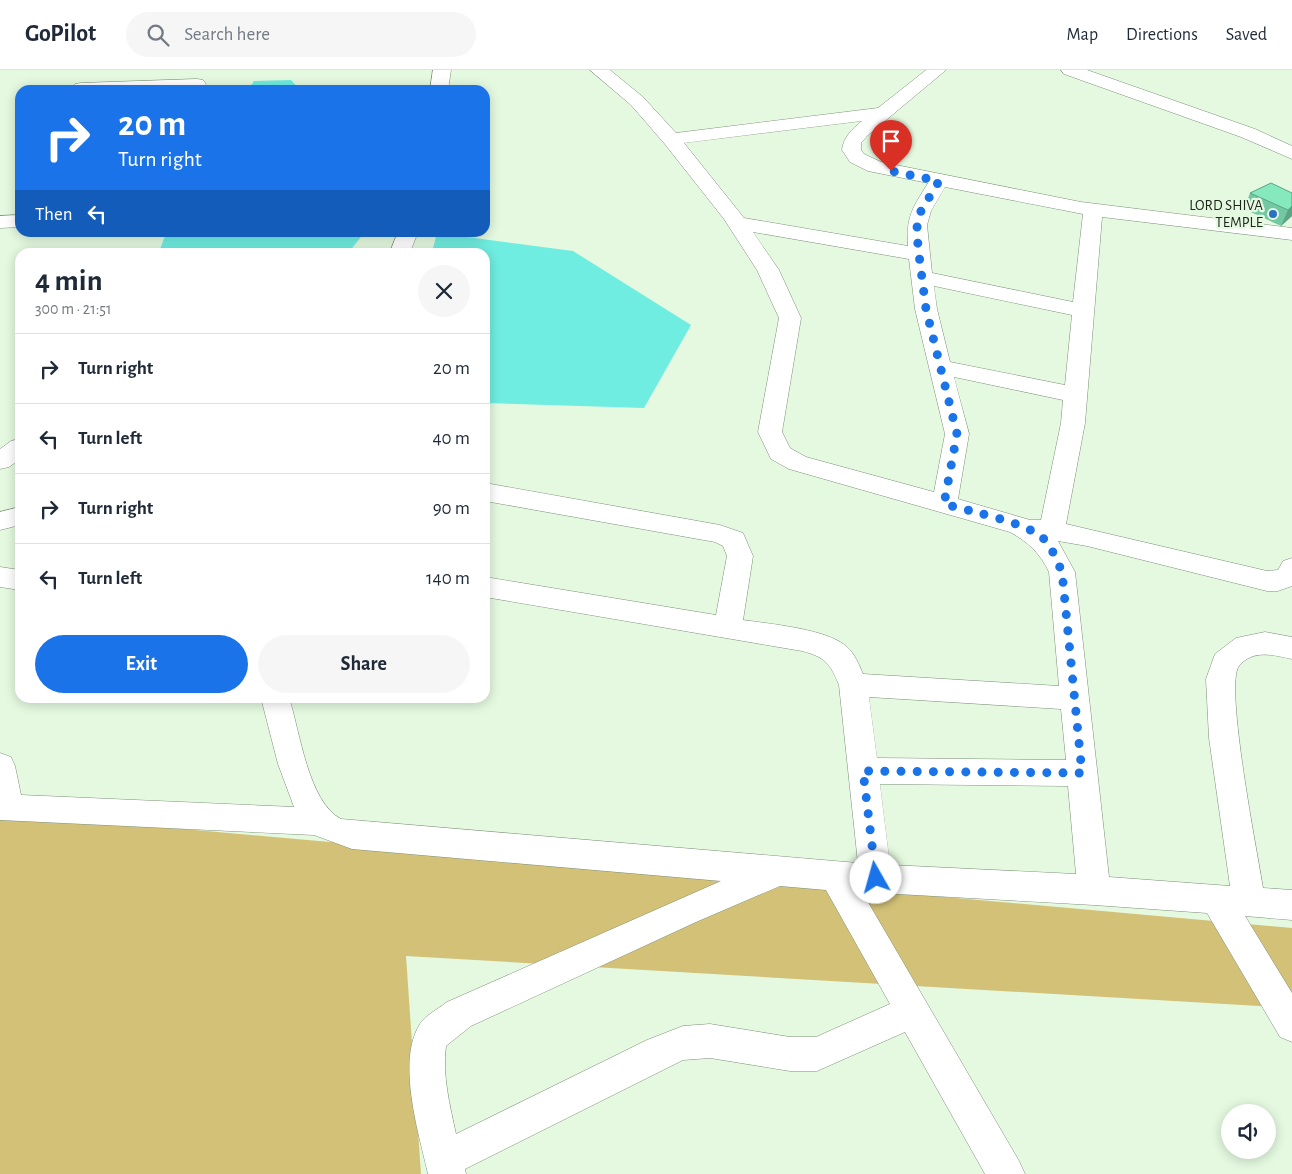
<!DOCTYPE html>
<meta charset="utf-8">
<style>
body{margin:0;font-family:"Alegreya Sans",sans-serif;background:#f6f6f7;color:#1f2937;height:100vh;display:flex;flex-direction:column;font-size:19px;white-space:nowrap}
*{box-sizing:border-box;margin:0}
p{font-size:16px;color:#747a83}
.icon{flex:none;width:28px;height:28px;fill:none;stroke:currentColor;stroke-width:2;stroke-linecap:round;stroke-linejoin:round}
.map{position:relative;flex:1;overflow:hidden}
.drawer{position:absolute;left:15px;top:178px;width:475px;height:455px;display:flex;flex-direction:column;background:#fff;border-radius:15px;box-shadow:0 2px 12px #0003}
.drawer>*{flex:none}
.banner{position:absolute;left:15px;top:15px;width:475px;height:152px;border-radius:15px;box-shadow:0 2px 12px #0003;background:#1a73e8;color:#fff;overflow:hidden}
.tools{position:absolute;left:1221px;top:1034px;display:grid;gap:10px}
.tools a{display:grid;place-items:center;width:55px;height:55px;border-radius:50%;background:#fff;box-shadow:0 2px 12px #0003;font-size:25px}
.pin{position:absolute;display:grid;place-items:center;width:42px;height:42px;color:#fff;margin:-51px -21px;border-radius:50% 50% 50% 0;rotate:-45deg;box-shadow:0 0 5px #0007}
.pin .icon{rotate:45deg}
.me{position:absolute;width:55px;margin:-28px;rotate:353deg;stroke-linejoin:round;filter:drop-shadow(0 0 4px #0008)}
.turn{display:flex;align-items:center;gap:18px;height:105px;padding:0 20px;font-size:22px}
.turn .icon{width:65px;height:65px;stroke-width:2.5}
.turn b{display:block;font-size:35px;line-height:42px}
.then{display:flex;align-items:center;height:48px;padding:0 20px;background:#0003;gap:10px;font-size:19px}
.round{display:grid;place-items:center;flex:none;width:52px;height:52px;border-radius:26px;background:#f6f6f7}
.summary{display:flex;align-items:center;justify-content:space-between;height:85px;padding:0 20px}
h1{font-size:30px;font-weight:600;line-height:38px}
.cta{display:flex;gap:10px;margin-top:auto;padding:10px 20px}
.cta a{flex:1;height:58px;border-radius:30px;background:#1a73e8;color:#fff;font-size:20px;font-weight:600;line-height:58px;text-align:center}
.cta a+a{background:#f6f6f7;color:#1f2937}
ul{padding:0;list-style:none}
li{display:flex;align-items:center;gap:15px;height:70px;padding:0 20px;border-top:1px solid #e0e1e3}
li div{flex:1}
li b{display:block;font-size:19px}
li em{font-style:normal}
header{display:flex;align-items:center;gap:30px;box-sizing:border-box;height:70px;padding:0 25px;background:#fff;border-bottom:1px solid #e0e1e3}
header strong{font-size:24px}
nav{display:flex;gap:28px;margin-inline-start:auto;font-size:18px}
.search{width:350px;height:45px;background:#f6f6f7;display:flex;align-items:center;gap:12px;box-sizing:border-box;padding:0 18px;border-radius:28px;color:#747a83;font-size:19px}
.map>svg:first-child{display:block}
.green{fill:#d3c177}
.water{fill:#6fede0}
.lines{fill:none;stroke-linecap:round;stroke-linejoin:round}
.minor-casing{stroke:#7c8f79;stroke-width:1}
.minor{fill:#fff;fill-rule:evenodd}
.wall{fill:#72c8a3}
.shaded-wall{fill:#5da384}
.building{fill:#85e9bd;stroke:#5da384}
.route{stroke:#1a73e8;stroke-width:9;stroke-dasharray:0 16.2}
.poi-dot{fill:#2a71c2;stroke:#e4f9e0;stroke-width:2}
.labels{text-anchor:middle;stroke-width:4.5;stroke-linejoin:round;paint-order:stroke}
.far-poi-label{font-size:15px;fill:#1c241b;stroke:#e4f9e0;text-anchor:end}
</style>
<header>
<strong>GoPilot</strong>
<div class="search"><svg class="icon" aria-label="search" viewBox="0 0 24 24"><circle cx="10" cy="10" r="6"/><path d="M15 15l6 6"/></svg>Search here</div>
<nav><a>Map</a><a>Directions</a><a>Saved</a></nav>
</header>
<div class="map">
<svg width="1292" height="1104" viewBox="0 0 1292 1104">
<rect width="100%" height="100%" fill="#e4f9e0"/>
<path class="green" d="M 0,748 L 162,757 L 1292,858 L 1292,938 L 406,886 L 421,1104 L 0,1104 Z"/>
<path class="water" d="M 291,10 L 300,20 L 248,20 L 254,11 Z
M 166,163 L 166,162 L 364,163 L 349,182 L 159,182 Z
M 437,163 L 573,181 L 691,255 L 644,338 L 485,333 L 485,182 L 432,182 Z"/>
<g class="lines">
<defs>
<path id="minor" d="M 433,0 L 451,0 L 448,20 L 430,20 Z
M 590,0 L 610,0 L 643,27 L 676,63 L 878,38 L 926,0 L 946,0 L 867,66 L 861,73 L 861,80 L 864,84 L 881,92 L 1081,132 L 1292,158 L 1292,170 L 1102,147 L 1085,353 L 1066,454 L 1267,501 L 1278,500 L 1283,491 L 1292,488 L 1292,516 L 1278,521 L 1267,521 L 1087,476 L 1058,471 L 1075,502 L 1109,807 L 1230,816 L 1209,668 L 1206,609 L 1215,584 L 1236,568 L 1265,562 L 1292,567 L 1292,589 C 1273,585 1253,579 1239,596 C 1224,614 1258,786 1263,818 L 1292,820 L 1292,850 L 1245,846 L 1292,923 L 1292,972 L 1280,967 L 1207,843 L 1094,835 L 862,822 L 1019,1091 L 1025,1104 L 985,1104 L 905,962 L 817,1001 L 790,1001 L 710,988 L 683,990 L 465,1099 L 466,1104 L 428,1104 C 419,1064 396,991 420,954 C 426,945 438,939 447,932 L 721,811 L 352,779 L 314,765 L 0,750 L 0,683 L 11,687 L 15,696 L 21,725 L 294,737 L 278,694 L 261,628 L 289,628 C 300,661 308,732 341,749 L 858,793 L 839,615 C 830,593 825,587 802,581 L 485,527 L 485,507 L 716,545 L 727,486 L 723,476 L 715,472 L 485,431 L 485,413 L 720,455 L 743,463 L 753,486 L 743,550 C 770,554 828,559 847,577 C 855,584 859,595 863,604 L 1059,616 L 1049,502 C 1040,483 1028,472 1010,462 L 789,399 L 771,389 L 758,362 L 779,248 L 757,200 L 724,149 L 664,73 L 631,35 ZM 862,51 C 852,59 843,68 842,80 L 850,92 L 868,101 L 928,113 C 913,138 906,145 908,176 L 744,148 L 684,73 ZM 945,117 L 1083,144 L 1073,232 L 932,203 L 927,155 L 931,141 ZM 753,162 L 909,189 L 915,239 L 945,364 L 934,422 L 806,387 L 790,378 L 782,362 L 801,248 L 779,200 ZM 934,216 L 1072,245 L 1065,315 L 950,292 L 937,239 ZM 954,307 L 1063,330 L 1061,353 L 1041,450 L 1030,450 L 958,429 L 969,364 ZM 869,627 L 1061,639 L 1066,690 L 877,688 ZM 880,714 L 1068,716 L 1076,804 L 890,795 ZM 780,816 L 826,820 L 890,934 L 816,967 L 790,967 L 710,954 L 683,956 L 647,970 L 456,1064 C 450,1036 442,1005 446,976 L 471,956 L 696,852 Z
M 1061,0 L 1087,0 L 1255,59 L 1292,76 L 1292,89 L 1241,67 L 1064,4 Z
M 197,9 L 203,10 L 206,14 L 203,18 L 178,20 L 73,20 L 72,18 L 75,14 L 81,13 Z
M 20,145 L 20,157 L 0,158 L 0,146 Z
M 398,162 L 418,162 L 410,182 L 390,182 Z
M 20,369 L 20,389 L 9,397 L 0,399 L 0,379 L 11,371 Z
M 20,437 L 20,455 L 0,460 L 0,442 Z
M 0,497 L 20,500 L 20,520 L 0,517 Z"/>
</defs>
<use href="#minor" class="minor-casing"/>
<use href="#minor" class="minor"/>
</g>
<path class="wall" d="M 1250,123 L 1292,123 L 1292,146 L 1281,156 L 1244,139 Z"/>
<path class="shaded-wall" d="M 1292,136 L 1292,146 L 1281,156 L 1288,140 Z"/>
<path class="building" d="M 1271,113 L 1292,123 L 1292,136 L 1288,140 L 1250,123 Z"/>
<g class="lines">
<path class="route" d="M 876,808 L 863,701 L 1082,703 L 1062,502 C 1057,491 1052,477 1043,468 C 1025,452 969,441 944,434 L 957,364 L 926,239 L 918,177 L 917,155 L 921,141 L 939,111 L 891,101"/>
</g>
<circle class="poi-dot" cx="1273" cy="144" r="5"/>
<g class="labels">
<g class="far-poi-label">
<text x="1263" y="140">LORD SHIVA<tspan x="1263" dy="17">TEMPLE</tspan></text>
</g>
</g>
</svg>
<div class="tools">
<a><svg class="icon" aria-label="sound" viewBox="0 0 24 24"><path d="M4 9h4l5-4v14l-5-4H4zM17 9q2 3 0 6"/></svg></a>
</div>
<div class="pin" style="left:891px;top:101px;background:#d93025"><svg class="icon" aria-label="arrive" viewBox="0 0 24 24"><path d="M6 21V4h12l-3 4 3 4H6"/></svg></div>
<svg class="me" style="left:876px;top:808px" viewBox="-20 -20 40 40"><circle r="19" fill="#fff"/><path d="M0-13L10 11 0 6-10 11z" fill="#1a73e8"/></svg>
<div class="banner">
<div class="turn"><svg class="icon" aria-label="right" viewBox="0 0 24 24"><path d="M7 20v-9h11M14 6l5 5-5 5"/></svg><div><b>20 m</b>Turn right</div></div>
<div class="then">Then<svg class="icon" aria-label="left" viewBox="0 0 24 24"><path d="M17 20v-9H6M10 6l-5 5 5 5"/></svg></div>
</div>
<section class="drawer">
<div class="summary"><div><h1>4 min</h1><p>300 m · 21:51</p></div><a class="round"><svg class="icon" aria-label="close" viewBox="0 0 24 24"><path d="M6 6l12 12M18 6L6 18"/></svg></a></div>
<ul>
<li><svg class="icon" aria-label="right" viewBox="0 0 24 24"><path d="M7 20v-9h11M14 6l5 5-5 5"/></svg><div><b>Turn right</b></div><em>20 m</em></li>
<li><svg class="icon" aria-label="left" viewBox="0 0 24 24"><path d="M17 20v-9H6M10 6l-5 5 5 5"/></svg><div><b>Turn left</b></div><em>40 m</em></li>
<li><svg class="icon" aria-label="right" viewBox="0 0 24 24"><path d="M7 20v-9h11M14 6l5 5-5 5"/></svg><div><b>Turn right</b></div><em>90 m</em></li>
<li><svg class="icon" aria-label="left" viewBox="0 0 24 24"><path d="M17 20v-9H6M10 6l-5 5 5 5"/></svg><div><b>Turn left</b></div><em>140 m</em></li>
</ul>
<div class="cta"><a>Exit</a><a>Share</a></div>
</section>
</div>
